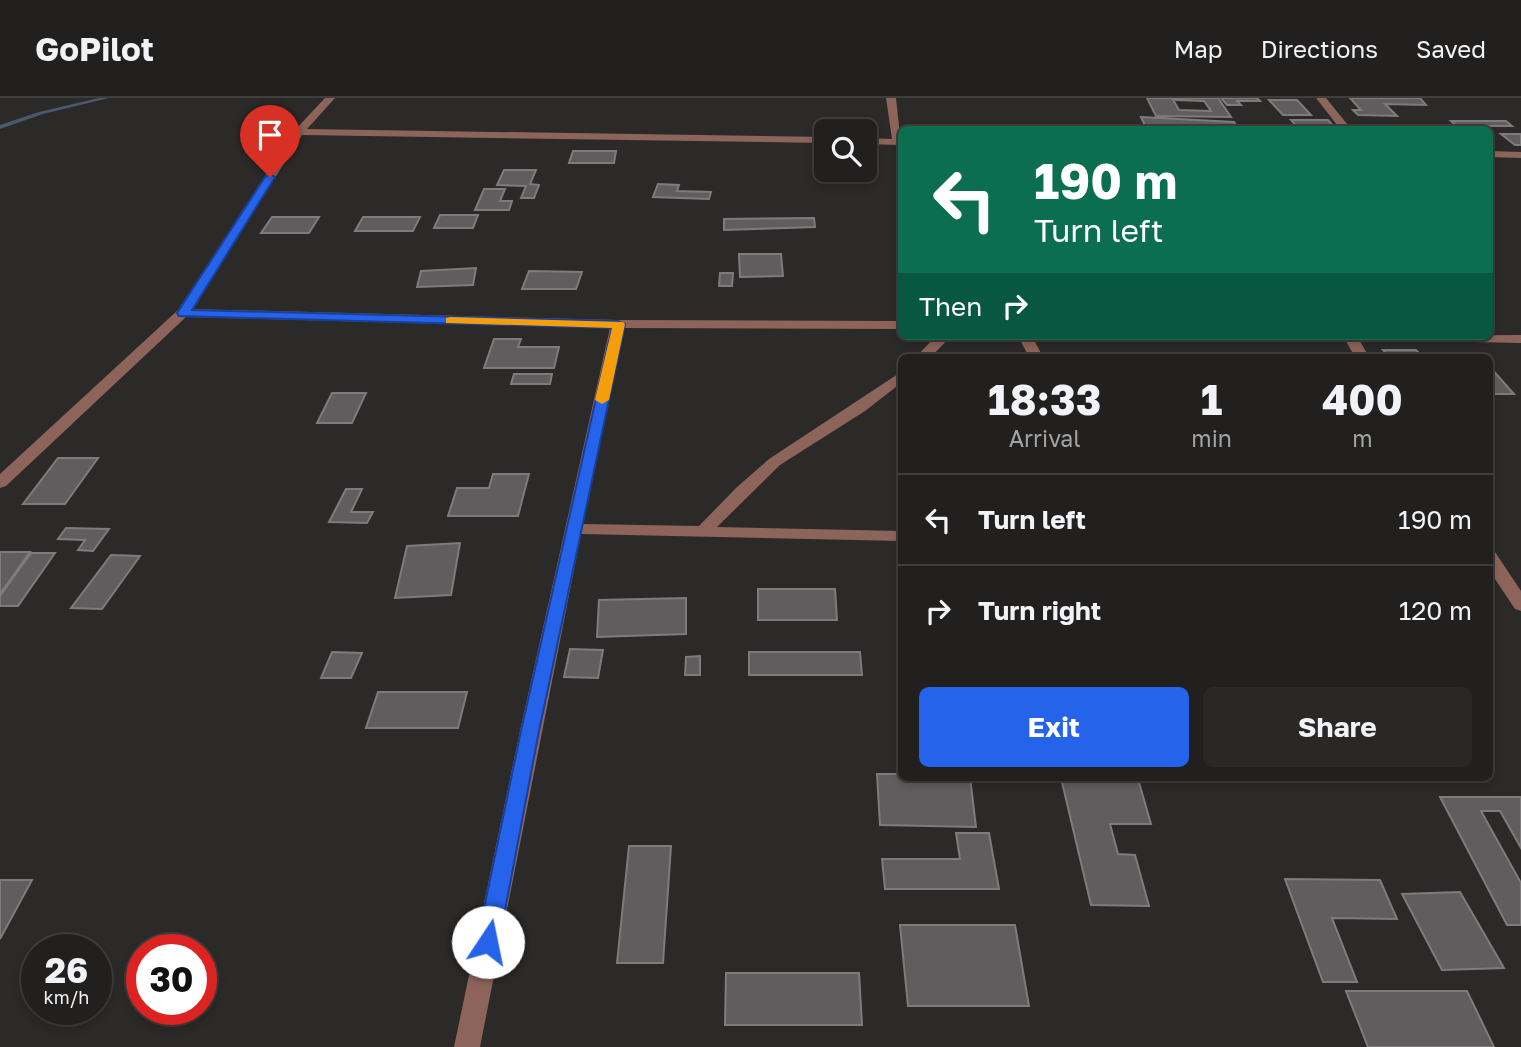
<!DOCTYPE html>
<style>
body{margin:0;font-family:"Golos Text",sans-serif;background:#292827;color:#f1f3f6;height:100vh;display:flex;flex-direction:column;font-size:26px;white-space:nowrap}
*{box-sizing:border-box;margin:0}
p{font-size:23px;color:#a2a3a4}
.icon{flex:none;width:38px;height:38px;fill:none;stroke:currentColor;stroke-width:2;stroke-linecap:round;stroke-linejoin:round}
.map{position:relative;flex:1;overflow:hidden}
.drawer{position:absolute;left:898px;top:256px;width:595px;height:427px;display:flex;flex-direction:column;background:#21201e;border-radius:10px;box-shadow:0 4px 10px #0003,0 0 0 2px #3e3e3c}
.drawer>*{flex:none}
.top-card{position:absolute;left:898px;top:28px;width:595px;height:214px;border-radius:10px;box-shadow:0 4px 10px #0003,0 0 0 2px #3e3e3c;background:#0b6e4f;color:#fff;overflow:hidden}
.controls{position:absolute;left:814px;top:21px;display:grid;gap:14px}
.controls a{display:grid;place-items:center;width:63px;height:63px;border-radius:10px;background:#21201e;box-shadow:0 4px 10px #0003,0 0 0 2px #3e3e3c;font-size:35px}
.speed{position:absolute;left:21px;top:836px;display:flex;gap:14px;font-size:35px;font-weight:700;text-align:center}
.speed>*{display:grid;place-content:center;width:91px;height:91px;border-radius:50%;background:#21201e;box-shadow:0 4px 10px #0003,0 0 0 2px #3e3e3c;line-height:1}
.speed small{font-size:18px;font-weight:400}
.speed .limit{border:10px solid #d22;background:#fff;color:#111}
.pin{position:absolute;display:grid;place-items:center;width:60px;height:60px;color:#fff;margin:-72px -30px;border-radius:50% 50% 50% 0;rotate:-45deg;box-shadow:0 0 7px #0007}
.pin .icon{rotate:45deg}
.me{position:absolute;width:77px;margin:-38px;rotate:11deg;stroke-linejoin:round;filter:drop-shadow(0 0 5px #0008)}
.turn{display:flex;align-items:center;gap:24px;height:147px;padding:0 21px;font-size:32px}
.turn .icon{width:91px;height:91px;stroke-width:2.5}
.turn b{display:block;font-size:49px;line-height:60px}
.then{display:flex;align-items:center;height:66px;padding:0 21px;background:#0003;gap:14px;font-size:26px}
.eta{display:flex;justify-content:space-evenly;align-items:center;height:119px;text-align:center}
.eta b{font-size:42px;font-weight:700;line-height:49px}
.primary-button{display:flex;gap:14px;margin-top:auto;padding:14px 21px}
.primary-button a{flex:1;height:80px;border-radius:10px;background:#2563eb;color:#fff;font-size:28px;font-weight:700;line-height:80px;text-align:center}
.primary-button a+a{background:#292827;color:#f1f3f6}
ul{padding:0;list-style:none}
li{display:flex;align-items:center;gap:21px;height:91px;padding:0 21px;border-top:2px solid #3e3e3c}
li div{flex:1}
li b{display:block;font-size:26px}
li em{font-style:normal}
header{display:flex;align-items:center;gap:42px;box-sizing:border-box;height:98px;padding:0 35px;background:#21201e;border-bottom:2px solid #3e3e3c}
header strong{font-size:33px}
nav{display:flex;gap:38px;margin-inline-start:auto;font-size:24px}
.map>svg:first-child{display:block}
.lines{fill:none;stroke-linecap:round;stroke-linejoin:round}
.stream{fill:#495a6c;fill-rule:evenodd}
.building{fill:#615d5f;stroke:#7f7b7d;stroke-width:2}
.minor{fill:#8d645a;fill-rule:evenodd}
.route{fill:#2563eb;stroke:#184099;stroke-width:2}
.slow{fill:#f59e0b}
</style>
<header>
<strong>GoPilot</strong>
<nav><a>Map</a><a>Directions</a><a>Saved</a></nav>
</header>
<div class="map">
<svg width="1521" height="949" viewBox="0 0 1521 949">
<rect width="100%" height="100%" fill="#2c2a28"/>
<g class="lines">
<path class="stream" d="M 99,0 L 109,0 L 43,16 L 0,31 L 0,27 L 39,14 Z"/>
</g>
<path class="building" d="M 1147,0 L 1172,0 L 1179,12 L 1211,13 L 1204,3 L 1176,2 L 1174,0 L 1218,0 L 1231,19 L 1156,18 Z
M 1221,0 L 1257,0 L 1260,3 L 1237,3 L 1241,7 L 1227,7 Z
M 1350,0 L 1420,0 L 1426,7 L 1385,6 L 1397,18 L 1358,17 L 1353,12 L 1361,12 Z
M 1269,2 L 1297,2 L 1311,17 L 1283,17 Z
M 1141,19 L 1234,24 L 1239,32 L 1147,32 Z
M 1291,22 L 1328,22 L 1337,32 L 1300,32 Z
M 1451,23 L 1506,23 L 1512,28 L 1472,28 L 1477,32 L 1461,32 Z
M 1501,36 L 1521,36 L 1521,47 L 1515,47 Z
M 573,53 L 616,53 L 614,65 L 569,65 Z
M 504,72 L 536,72 L 530,86 L 539,87 L 534,100 L 521,100 L 526,88 L 497,87 Z
M 658,86 L 679,87 L 677,93 L 711,94 L 709,101 L 653,99 Z
M 484,91 L 505,91 L 500,103 L 512,103 L 509,112 L 475,112 Z
M 440,117 L 478,117 L 473,130 L 434,130 Z
M 272,119 L 319,119 L 309,135 L 261,135 Z
M 363,119 L 420,119 L 413,133 L 355,133 Z
M 814,120 L 815,129 L 724,132 L 724,121 Z
M 739,156 L 781,156 L 783,178 L 740,179 Z
M 476,170 L 473,187 L 417,189 L 421,173 Z
M 529,173 L 582,174 L 576,191 L 522,191 Z
M 720,175 L 733,175 L 732,188 L 719,188 Z
M 494,241 L 521,241 L 518,249 L 559,249 L 554,270 L 484,270 Z
M 1383,252 L 1416,252 L 1422,259 L 1389,259 Z
M 1489,268 L 1514,296 L 1489,296 Z
M 514,276 L 552,276 L 550,286 L 511,286 Z
M 332,295 L 366,295 L 352,325 L 317,325 Z
M 58,360 L 98,360 L 65,406 L 23,406 Z
M 493,376 L 529,376 L 518,418 L 448,418 L 457,390 L 489,390 Z
M 346,391 L 362,391 L 351,414 L 373,414 L 367,425 L 329,424 Z
M 66,430 L 109,431 L 93,453 L 78,452 L 85,442 L 58,441 Z
M 460,445 L 451,497 L 395,500 L 407,448 Z
M 0,454 L 30,454 L 0,496 Z
M 31,455 L 55,455 L 18,508 L 0,508 L 0,498 Z
M 111,457 L 140,458 L 102,511 L 71,510 Z
M 758,491 L 835,491 L 837,522 L 758,522 Z
M 686,500 L 686,536 L 597,539 L 599,502 Z
M 570,551 L 603,552 L 598,580 L 564,579 Z
M 332,554 L 362,555 L 351,580 L 321,580 Z
M 749,554 L 860,554 L 862,577 L 749,577 Z
M 700,558 L 700,577 L 685,577 L 686,559 Z
M 378,594 L 467,594 L 458,630 L 366,630 Z
M 877,676 L 901,676 L 901,679 L 970,679 L 976,729 L 880,727 Z
M 1061,680 L 1138,681 L 1151,726 L 1110,726 L 1118,756 L 1135,757 L 1149,808 L 1091,807 Z
M 1440,699 L 1521,699 L 1521,750 L 1500,713 L 1481,713 L 1521,785 L 1521,827 L 1507,827 Z
M 956,735 L 989,735 L 999,791 L 885,791 L 882,761 L 960,761 Z
M 629,748 L 671,748 L 663,865 L 617,865 Z
M 1285,781 L 1380,782 L 1397,821 L 1332,820 L 1357,884 L 1323,884 Z
M 0,782 L 32,782 L 0,841 Z
M 1460,794 L 1504,870 L 1442,872 L 1402,796 Z
M 900,827 L 1015,827 L 1029,908 L 908,908 Z
M 726,875 L 859,875 L 862,927 L 725,927 Z
M 1346,893 L 1467,893 L 1494,949 L 1368,949 Z"/>
<g class="lines">
<path class="minor" d="M 325,0 L 335,0 L 307,31 L 826,39 L 826,45 L 302,37 L 192,211 L 618,222 L 901,223 L 901,231 L 624,230 L 583,426 L 699,428 L 737,389 L 769,361 L 901,274 L 901,285 L 865,313 L 780,367 L 717,429 L 901,433 L 901,443 L 581,436 L 480,949 L 454,949 L 520,633 L 610,230 L 186,219 L 6,388 L 0,390 L 0,376 L 178,212 L 295,32 Z
M 886,0 L 896,0 L 901,47 L 864,46 L 864,40 L 892,41 Z
M 1316,0 L 1326,0 L 1352,32 L 1341,32 Z
M 1489,53 L 1521,54 L 1521,60 L 1489,59 Z
M 1521,237 L 1521,245 L 1377,242 L 1370,238 Z
M 936,238 L 951,238 L 931,259 L 916,259 Z
M 1018,238 L 1032,238 L 1043,259 L 1029,259 Z
M 1343,238 L 1357,238 L 1369,259 L 1355,259 Z
M 1489,453 L 1495,454 L 1521,493 L 1521,513 L 1515,511 L 1489,472 Z"/>
</g>
<path class="route" d="M 270,76 L 275,79 L 192,212 L 618,223 L 625,226 L 539,633 L 499,844 L 496,850 L 488,853 L 481,850 L 477,844 L 521,633 L 612,230 L 179,218 L 177,215 L 265,79 Z"/>
<path class="slow" d="M 450,219 L 623,224 L 625,226 L 609,302 L 602,306 L 595,302 L 612,230 L 446,225 L 446,220 Z"/>
</svg>
<div class="controls">
<a><svg class="icon" aria-label="search" viewBox="0 0 24 24"><circle cx="10" cy="10" r="6"/><path d="M15 15l6 6"/></svg></a>
</div>
<div class="speed"><div>26<small>km/h</small></div><div class="limit">30</div></div>
<div class="pin" style="left:270px;top:79px;background:#d93025"><svg class="icon" aria-label="arrive" viewBox="0 0 24 24"><path d="M6 21V4h12l-3 4 3 4H6"/></svg></div>
<svg class="me" style="left:488px;top:844px" viewBox="-20 -20 40 40"><circle r="19" fill="#fff"/><path d="M0-13L10 11 0 6-10 11z" fill="#2563eb"/></svg>
<div class="top-card">
<div class="turn"><svg class="icon" aria-label="left" viewBox="0 0 24 24"><path d="M17 20v-9H6M10 6l-5 5 5 5"/></svg><div><b>190 m</b>Turn left</div></div>
<div class="then">Then<svg class="icon" aria-label="right" viewBox="0 0 24 24"><path d="M7 20v-9h11M14 6l5 5-5 5"/></svg></div>
</div>
<section class="drawer">
<div class="eta">
<div><b>18:33</b><p>Arrival</p></div>
<div><b>1</b><p>min</p></div>
<div><b>400</b><p>m</p></div>
</div>
<ul>
<li><svg class="icon" aria-label="left" viewBox="0 0 24 24"><path d="M17 20v-9H6M10 6l-5 5 5 5"/></svg><div><b>Turn left</b></div><em>190 m</em></li>
<li><svg class="icon" aria-label="right" viewBox="0 0 24 24"><path d="M7 20v-9h11M14 6l5 5-5 5"/></svg><div><b>Turn right</b></div><em>120 m</em></li>
</ul>
<div class="primary-button"><a>Exit</a><a>Share</a></div>
</section>
</div>
